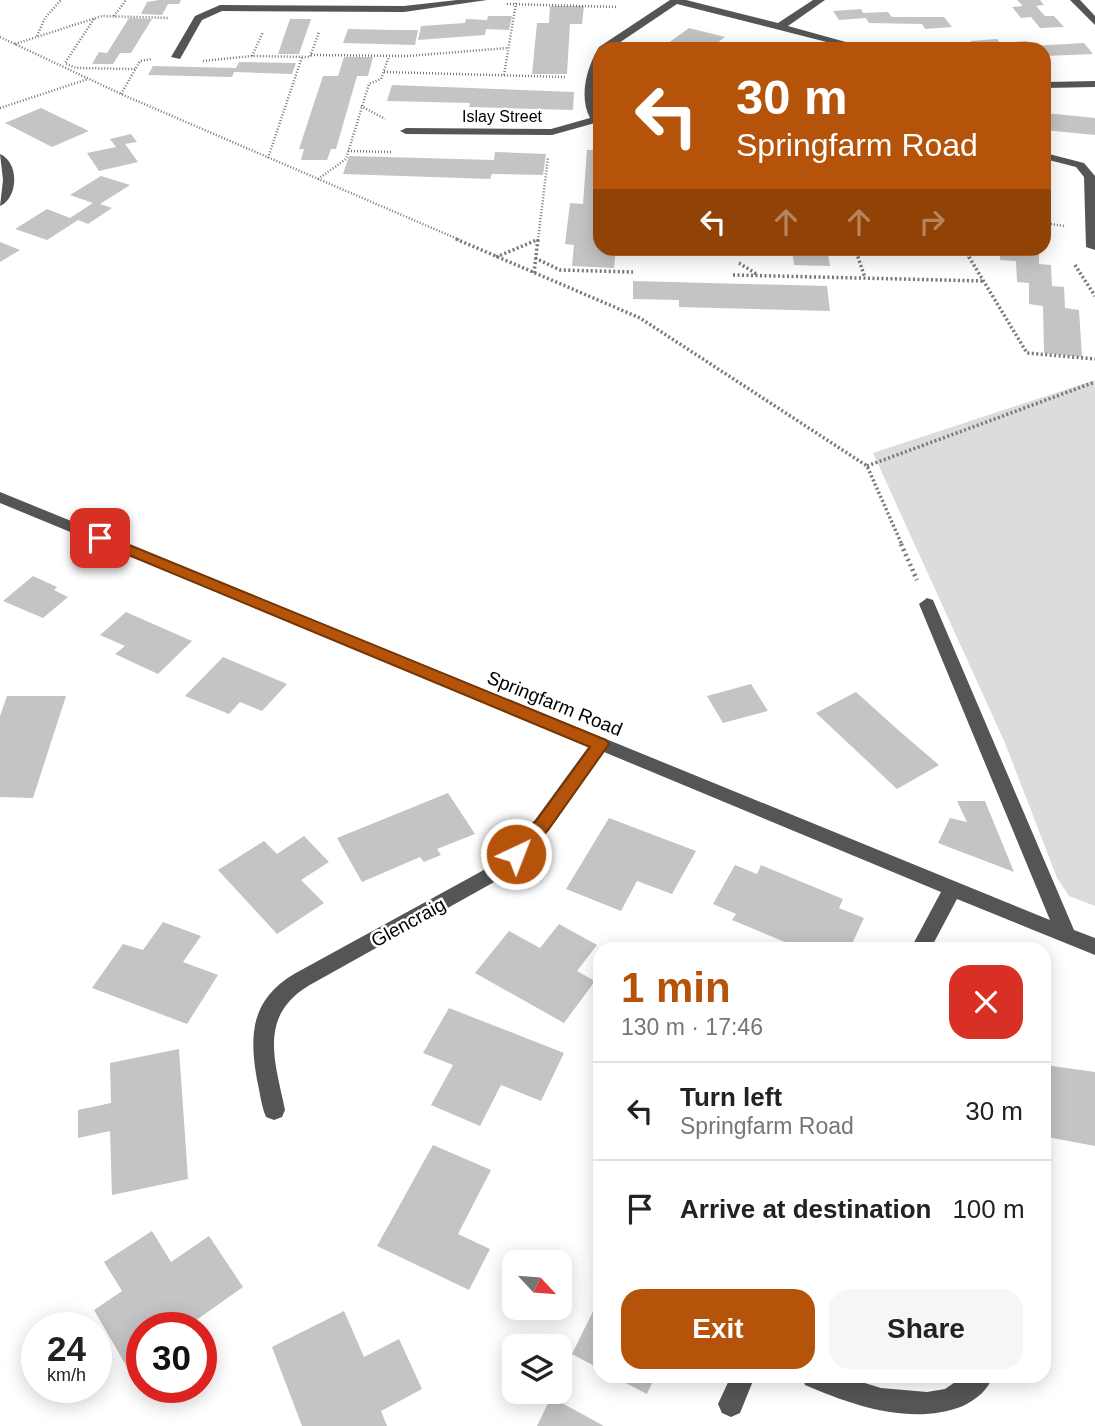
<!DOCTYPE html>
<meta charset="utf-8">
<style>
body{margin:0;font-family:Helvetica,sans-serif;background:#f6f6f6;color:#222;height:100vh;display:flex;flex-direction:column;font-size:26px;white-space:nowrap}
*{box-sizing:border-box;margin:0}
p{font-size:23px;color:#767676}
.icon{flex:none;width:38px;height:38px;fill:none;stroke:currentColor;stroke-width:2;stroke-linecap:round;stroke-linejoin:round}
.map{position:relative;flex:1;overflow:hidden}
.side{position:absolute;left:593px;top:942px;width:458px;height:441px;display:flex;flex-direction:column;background:#fff;border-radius:21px;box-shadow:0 4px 18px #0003}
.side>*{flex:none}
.top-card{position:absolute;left:593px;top:42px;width:458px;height:214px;border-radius:21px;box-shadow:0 4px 18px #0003;background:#b45309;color:#fff;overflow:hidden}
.needle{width:46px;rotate:116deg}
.tools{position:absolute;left:502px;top:1250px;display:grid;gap:14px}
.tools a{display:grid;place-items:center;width:70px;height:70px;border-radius:14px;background:#fff;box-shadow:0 4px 18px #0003;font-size:35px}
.speed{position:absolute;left:21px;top:1312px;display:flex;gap:14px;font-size:35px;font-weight:700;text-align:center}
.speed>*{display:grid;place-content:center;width:91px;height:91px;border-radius:50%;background:#fff;box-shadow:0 4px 18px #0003;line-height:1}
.speed small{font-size:18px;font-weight:400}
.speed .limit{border:10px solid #d22;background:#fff;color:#111}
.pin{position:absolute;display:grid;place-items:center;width:60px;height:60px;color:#fff;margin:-30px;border-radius:14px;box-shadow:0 4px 10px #0006}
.me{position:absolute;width:77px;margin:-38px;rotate:43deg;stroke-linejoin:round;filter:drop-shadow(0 0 5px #0008)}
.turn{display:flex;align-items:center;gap:24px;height:147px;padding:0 28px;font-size:32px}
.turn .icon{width:91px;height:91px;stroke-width:2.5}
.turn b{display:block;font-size:49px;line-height:60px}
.lanes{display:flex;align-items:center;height:66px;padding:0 28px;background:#0003;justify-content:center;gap:35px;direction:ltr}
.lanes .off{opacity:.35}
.round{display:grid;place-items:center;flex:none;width:74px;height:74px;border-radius:21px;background:#f6f6f6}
.head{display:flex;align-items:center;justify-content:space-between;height:119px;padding:0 28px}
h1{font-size:42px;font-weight:700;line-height:52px;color:#b45309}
.primary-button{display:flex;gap:14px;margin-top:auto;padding:14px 28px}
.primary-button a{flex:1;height:80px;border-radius:21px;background:#b45309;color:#fff;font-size:28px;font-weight:700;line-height:80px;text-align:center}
.primary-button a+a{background:#f6f6f6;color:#222}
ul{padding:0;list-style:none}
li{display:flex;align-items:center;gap:21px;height:98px;padding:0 28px;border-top:2px solid #e0e0e0}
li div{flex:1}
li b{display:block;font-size:26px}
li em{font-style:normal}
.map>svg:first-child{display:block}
.green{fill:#dcdcdc}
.building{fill:#c4c4c4}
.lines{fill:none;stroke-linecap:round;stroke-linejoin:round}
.path-far2{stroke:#777;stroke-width:2.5;stroke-dasharray:1 2;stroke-linecap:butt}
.path-far1{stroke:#777;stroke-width:3.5;stroke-dasharray:2 2.5;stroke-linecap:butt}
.path{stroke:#777;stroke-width:4.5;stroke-dasharray:2 3.5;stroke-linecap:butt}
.minor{fill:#555;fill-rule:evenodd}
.route{fill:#b45309;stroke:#753606;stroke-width:2}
.labels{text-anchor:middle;stroke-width:5;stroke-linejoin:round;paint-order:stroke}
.far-street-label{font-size:16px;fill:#000;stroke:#fff}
.street-label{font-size:19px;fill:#000;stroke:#fff}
</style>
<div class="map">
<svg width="1095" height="1426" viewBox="0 0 1095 1426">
<rect width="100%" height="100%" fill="#fff"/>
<path class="green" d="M 1095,380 L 1095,906 L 1069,896 L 1057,878 L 1005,743 L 873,453 Z"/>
<path class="building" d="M 159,0 L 181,0 L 179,4 L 168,4 L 162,15 L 141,14 L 147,2 Z
M 1017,0 L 1040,0 L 1044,5 L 1036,6 L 1045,16 L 1054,16 L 1064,27 L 1040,28 L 1031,17 L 1021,18 L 1012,7 L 1023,6 Z
M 550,6 L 584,6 L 582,24 L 570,24 L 567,74 L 532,74 L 537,23 L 549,23 Z
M 861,9 L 863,13 L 888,12 L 892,17 L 944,17 L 952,27 L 925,29 L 922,24 L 869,23 L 866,18 L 839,20 L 833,11 Z
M 488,16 L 512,16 L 509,30 L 486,29 L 485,35 L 418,40 L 421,26 L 465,23 L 466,19 L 487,20 Z
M 129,18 L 152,19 L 131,53 L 120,53 L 113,64 L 92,64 L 99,52 L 107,53 Z
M 290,19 L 311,19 L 299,54 L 278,54 Z
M 689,28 L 725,37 L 709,49 L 660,49 Z
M 348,29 L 395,30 L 418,30 L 415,45 L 343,43 Z
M 997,39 L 1000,43 L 1027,41 L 1031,46 L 1084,43 L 1093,54 L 1045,56 L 1045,49 L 977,49 L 970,41 Z
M 344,57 L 373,57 L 368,76 L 357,76 L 336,149 L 331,149 L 327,160 L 301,160 L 304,149 L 299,149 L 323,76 L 338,76 Z
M 239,62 L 296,63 L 292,74 L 234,72 L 232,77 L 148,75 L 153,66 L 236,68 Z
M 392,85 L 574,92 L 573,110 L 469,107 L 470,103 L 387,101 Z
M 41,108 L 66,120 L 89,131 L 52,147 L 5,123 Z
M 1045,113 L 1095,118 L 1095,135 L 1045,130 Z
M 131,134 L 137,142 L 125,144 L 138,162 L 99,171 L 87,153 L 116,147 L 110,139 Z
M 587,150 L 600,150 L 600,248 L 616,248 L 614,268 L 572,266 L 574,245 L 565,244 L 570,203 L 583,204 Z
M 495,152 L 546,154 L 543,175 L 492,174 L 490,179 L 343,174 L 349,156 L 494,160 Z
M 101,176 L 130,185 L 100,204 L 112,208 L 88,224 L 78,220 L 47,240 L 15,229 L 47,209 L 70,218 L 93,203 L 70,195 Z
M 1045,179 L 1051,180 L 1051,204 L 1045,204 Z
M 0,242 L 20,250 L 0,262 Z
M 792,248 L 827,248 L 830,266 L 794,265 Z
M 1000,248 L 1039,248 L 1039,264 L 1051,265 L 1052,286 L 1064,287 L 1065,308 L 1079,310 L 1082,357 L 1044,353 L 1043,306 L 1029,304 L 1029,283 L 1017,282 L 1016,261 L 1000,260 Z
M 633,281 L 827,286 L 830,311 L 679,307 L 679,300 L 633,299 Z
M 33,576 L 57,587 L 54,590 L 68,597 L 43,618 L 3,601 Z
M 126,612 L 192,641 L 158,674 L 115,654 L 125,646 L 100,635 Z
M 223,657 L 287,684 L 262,711 L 240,702 L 229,714 L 185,696 Z
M 751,684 L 768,711 L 723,723 L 707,696 Z
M 856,692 L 897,729 L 939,765 L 897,789 L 816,713 Z
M 7,696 L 66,696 L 33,798 L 0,797 L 0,716 Z
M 448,793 L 475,834 L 437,849 L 441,855 L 424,862 L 420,857 L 362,882 L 337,838 Z
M 957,801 L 985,801 L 1014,872 L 938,843 L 950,818 L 967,822 Z
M 609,818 L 696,851 L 672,894 L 637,881 L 621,911 L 566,889 Z
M 304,836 L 329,862 L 301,880 L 324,903 L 277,934 L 218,870 L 264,841 L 277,854 Z
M 735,865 L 757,874 L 761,865 L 843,899 L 839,908 L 864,918 L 850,948 L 799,948 L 732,920 L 736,914 L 713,904 Z
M 163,922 L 201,936 L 183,962 L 218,975 L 187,1024 L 92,988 L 123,944 L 143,950 Z
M 559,924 L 597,945 L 577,971 L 595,981 L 564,1023 L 475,973 L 509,931 L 540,948 Z
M 449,1008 L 564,1053 L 541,1101 L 501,1085 L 480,1126 L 431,1105 L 453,1065 L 423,1053 Z
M 179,1049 L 188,1179 L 112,1195 L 110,1131 L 78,1138 L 78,1110 L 111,1103 L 110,1063 Z
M 1045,1065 L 1095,1072 L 1095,1146 L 1047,1137 Z
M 433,1145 L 491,1170 L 458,1234 L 490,1249 L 469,1290 L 377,1246 Z
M 152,1231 L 171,1262 L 209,1236 L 243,1287 L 185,1328 L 142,1328 L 142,1359 L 128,1369 L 94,1310 L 122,1291 L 104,1262 Z
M 600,1297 L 600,1369 L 572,1354 Z
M 344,1311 L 364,1357 L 399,1339 L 422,1389 L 381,1411 L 387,1426 L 302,1426 L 272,1347 Z
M 612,1376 L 655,1376 L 647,1394 Z
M 551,1397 L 604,1426 L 537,1426 Z"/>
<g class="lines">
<path class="path-far2" d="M 507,4 L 618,7
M 114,16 L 126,0
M 94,19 L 65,63 L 76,68 L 135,69
M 37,36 L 45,18 L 61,0
M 0,37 L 121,94 L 460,240
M 15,44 L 102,16 L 169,18
M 311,55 L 408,56 L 508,48
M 252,56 L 263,32
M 203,61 L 252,56 L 310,57 L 319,32
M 384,72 L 565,77
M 504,75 L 516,3
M 121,94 L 140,61 L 152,59
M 361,106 L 385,119
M 0,108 L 88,79
M 348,151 L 391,152
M 268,158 L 302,57
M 318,179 L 346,159 L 369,84 L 381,79 L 389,56
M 1045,223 L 1064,226
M 538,240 L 548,157"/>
<path class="path-far1" d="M 456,239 L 640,318 L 867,466 L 902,545
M 855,248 L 865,278
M 970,248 L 969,257 L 1027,353 L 1095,359
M 496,257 L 537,240
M 535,258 L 560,270 L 633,272
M 739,263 L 758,275
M 1075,265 L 1095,296
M 534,273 L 538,239
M 733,275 L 984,281
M 867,466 L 1095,382"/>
<path class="path" d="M 901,544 L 917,580"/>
<path class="minor" d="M 457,0 L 487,0 L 404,12 L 222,11 L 202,20 L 180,59 L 171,57 L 195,16 L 220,5 L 404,6 Z
M 670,0 L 686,0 L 778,23 L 813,0 L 825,0 L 788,26 L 871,49 L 854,49 L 677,4 L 610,49 L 600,49 L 595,99 L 600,125 L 595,123 L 552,135 L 406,134 L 400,131 L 406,128 L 551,129 L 590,118 C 578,95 588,65 599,47 Z
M 1070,0 L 1080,0 L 1095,16 L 1095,25 Z
M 1095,81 L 1095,87 L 1045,88 L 1045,82 Z
M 1045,153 L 1084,163 L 1095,176 L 1095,250 L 1086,247 L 1084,177 L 1076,167 L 1045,159 Z
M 0,154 C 19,162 19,197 0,206 L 3,180 Z
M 638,249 L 721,248 L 726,252 L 720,256 L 644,253 Z
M 0,492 L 1050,920 L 919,604 L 927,598 L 933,600 L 1074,930 L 1095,938 L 1095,955 L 957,899 L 931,948 L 911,948 L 941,892 L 604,752 L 549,830 L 496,881 L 308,986 C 258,1017 275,1061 285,1110 L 282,1117 L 274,1120 L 266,1117 C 261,1105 260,1092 257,1080 C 249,1034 251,1000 294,974 L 482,871 L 535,820 L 589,746 L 0,503 Z
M 731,1376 L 755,1376 L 740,1413 L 731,1417 L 722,1413 L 718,1404 Z
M 802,1376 L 842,1376 L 881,1388 L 927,1392 L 945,1389 L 964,1376 L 993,1376 C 988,1390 977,1399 963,1406 C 912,1426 854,1406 805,1385 Z"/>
</g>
<path class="route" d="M 100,533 L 606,740 L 609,744 L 548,830 L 522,859 L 509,859 L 507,854 L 509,849 L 536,821 L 590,747 L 95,541 L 93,538 Z"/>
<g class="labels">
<g class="far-street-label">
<text x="502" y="122">Islay Street</text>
</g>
<g class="street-label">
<text transform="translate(555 703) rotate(22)" y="7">Springfarm Road</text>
<text transform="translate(408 922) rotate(-29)" y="7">Glencraig</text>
</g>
</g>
</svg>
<div class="tools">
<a><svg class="needle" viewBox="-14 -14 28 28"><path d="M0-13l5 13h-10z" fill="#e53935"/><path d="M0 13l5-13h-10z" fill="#767676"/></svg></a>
<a><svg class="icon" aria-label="layers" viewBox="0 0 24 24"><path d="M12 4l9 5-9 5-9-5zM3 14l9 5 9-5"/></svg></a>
</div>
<div class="speed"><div>24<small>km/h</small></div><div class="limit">30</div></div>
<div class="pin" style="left:100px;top:538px;background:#d93025"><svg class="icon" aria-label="arrive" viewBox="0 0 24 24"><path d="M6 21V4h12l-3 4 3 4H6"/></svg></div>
<svg class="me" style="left:516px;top:854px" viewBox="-20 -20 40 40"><circle r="17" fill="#b45309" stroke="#fff" stroke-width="3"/><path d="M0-11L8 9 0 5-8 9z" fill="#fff"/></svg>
<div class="top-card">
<div class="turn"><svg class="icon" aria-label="left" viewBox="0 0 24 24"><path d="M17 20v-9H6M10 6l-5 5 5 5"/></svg><div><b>30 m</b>Springfarm Road</div></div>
<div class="lanes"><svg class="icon" aria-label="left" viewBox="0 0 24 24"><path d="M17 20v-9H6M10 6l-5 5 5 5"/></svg><svg class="icon off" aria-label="ahead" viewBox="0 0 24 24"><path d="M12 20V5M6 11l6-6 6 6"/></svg><svg class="icon off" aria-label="ahead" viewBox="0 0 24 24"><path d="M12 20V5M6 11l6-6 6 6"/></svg><svg class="icon off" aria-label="right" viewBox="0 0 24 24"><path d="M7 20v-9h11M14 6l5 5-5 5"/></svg></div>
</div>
<section class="side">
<div class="head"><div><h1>1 min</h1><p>130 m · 17:46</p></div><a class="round" style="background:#d93025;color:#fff"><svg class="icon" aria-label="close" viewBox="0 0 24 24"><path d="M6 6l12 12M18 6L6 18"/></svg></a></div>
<ul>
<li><svg class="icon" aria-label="left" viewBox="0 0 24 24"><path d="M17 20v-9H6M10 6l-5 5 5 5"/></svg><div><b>Turn left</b><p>Springfarm Road</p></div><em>30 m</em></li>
<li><svg class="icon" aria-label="arrive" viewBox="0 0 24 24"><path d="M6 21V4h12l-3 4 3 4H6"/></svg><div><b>Arrive at destination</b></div><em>100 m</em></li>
</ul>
<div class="primary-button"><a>Exit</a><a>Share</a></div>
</section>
</div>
